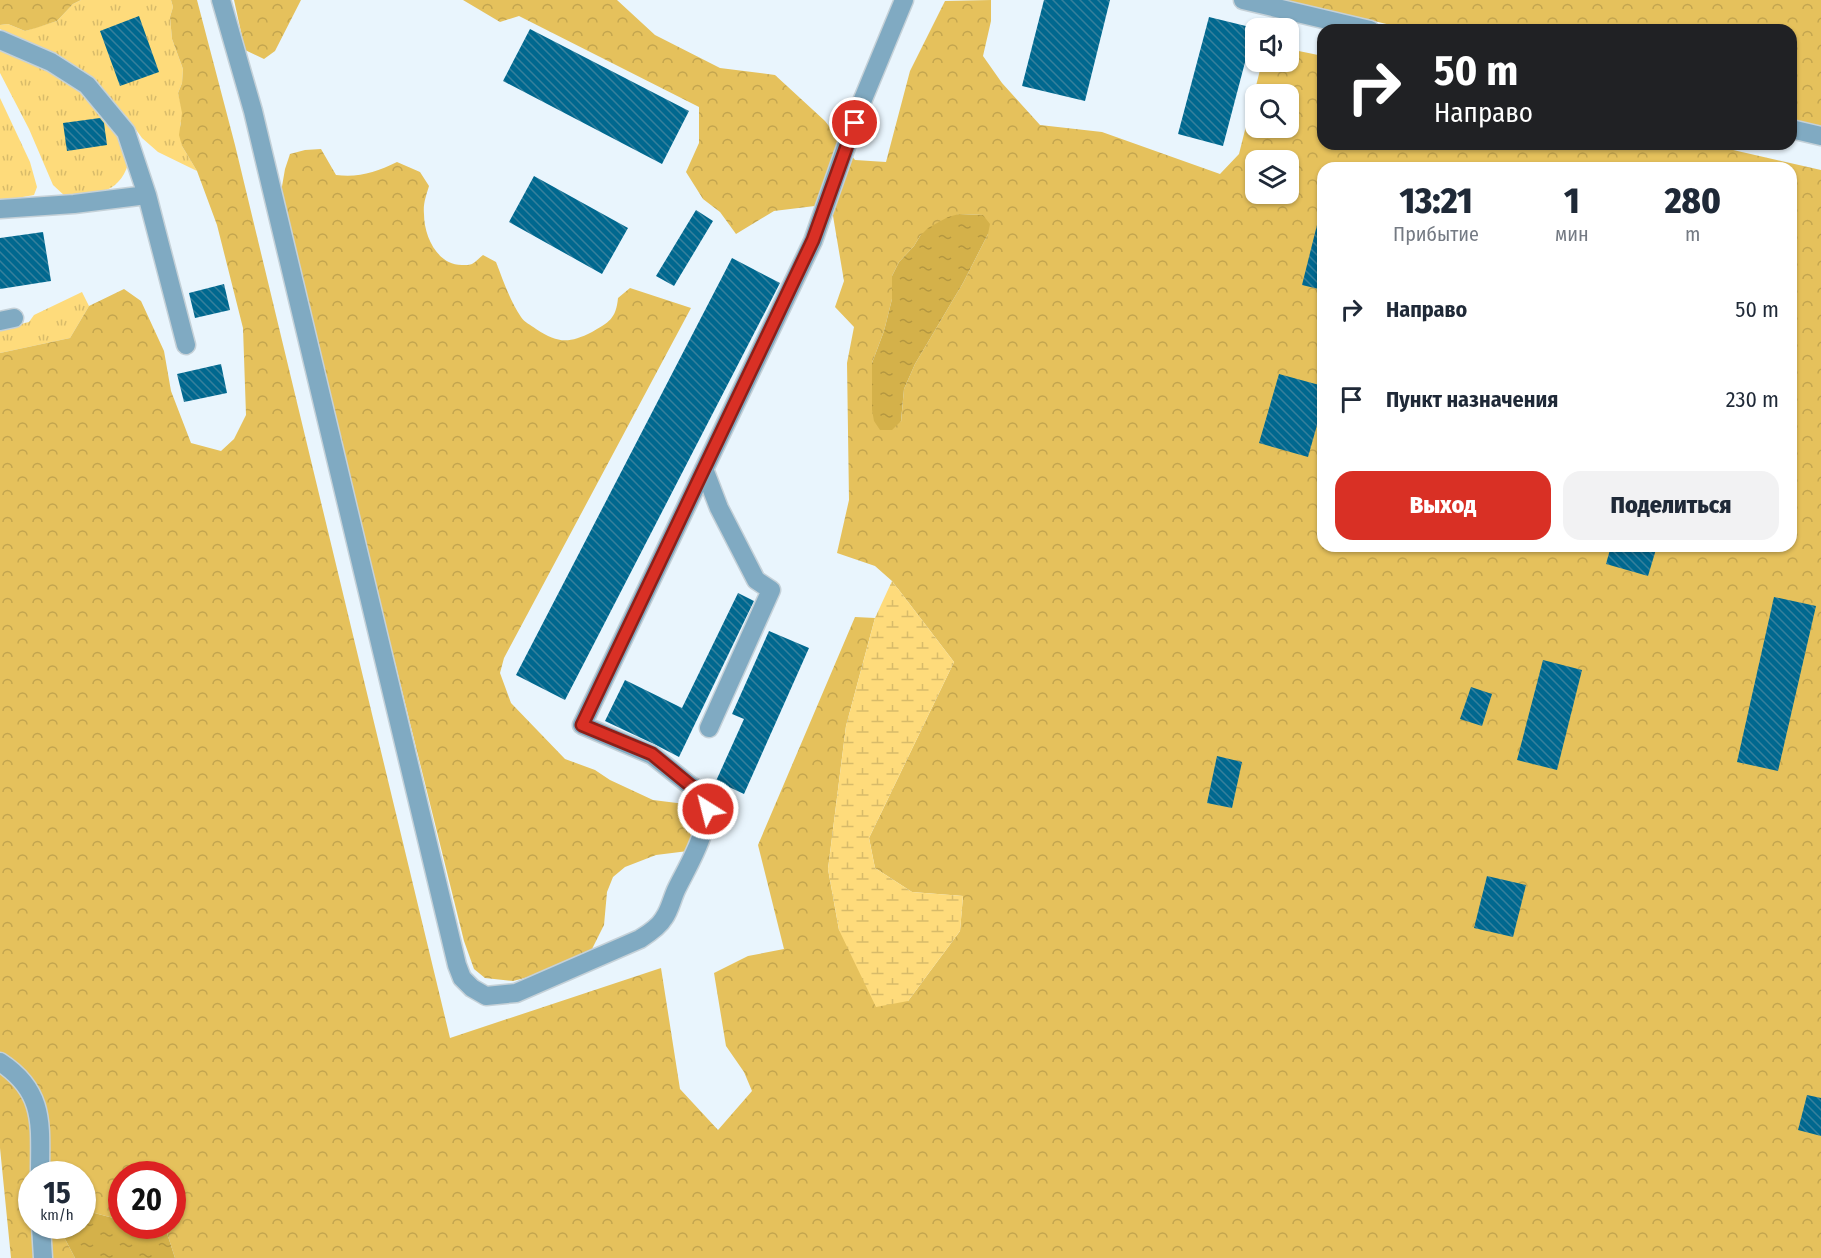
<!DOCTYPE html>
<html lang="ru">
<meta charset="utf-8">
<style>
body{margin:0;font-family:"Fira Sans Condensed",sans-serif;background:#f2f2f3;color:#1f2937;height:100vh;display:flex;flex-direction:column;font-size:22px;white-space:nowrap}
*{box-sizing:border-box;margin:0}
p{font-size:20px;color:#747a83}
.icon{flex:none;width:33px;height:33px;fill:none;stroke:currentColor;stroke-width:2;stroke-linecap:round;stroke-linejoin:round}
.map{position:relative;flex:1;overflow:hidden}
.panel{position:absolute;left:1317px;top:162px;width:480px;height:390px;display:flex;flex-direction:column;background:#fff;border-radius:18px;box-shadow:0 2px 4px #0004}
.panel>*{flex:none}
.guide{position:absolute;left:1317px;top:24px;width:480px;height:126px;border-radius:18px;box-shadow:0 2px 4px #0004;background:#202124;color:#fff;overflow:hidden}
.tools{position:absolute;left:1245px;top:18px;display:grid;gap:12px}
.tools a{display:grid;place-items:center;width:54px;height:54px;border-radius:12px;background:#fff;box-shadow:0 2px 4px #0004;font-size:30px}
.speed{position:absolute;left:18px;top:1161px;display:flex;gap:12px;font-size:30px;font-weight:700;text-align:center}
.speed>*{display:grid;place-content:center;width:78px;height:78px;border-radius:50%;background:#fff;box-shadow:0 2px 4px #0004;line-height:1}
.speed small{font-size:15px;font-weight:400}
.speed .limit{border:9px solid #d22;background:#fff;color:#111}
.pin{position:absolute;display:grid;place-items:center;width:51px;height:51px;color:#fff;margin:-26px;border:3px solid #fff;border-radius:50%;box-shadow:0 2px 6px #0007}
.me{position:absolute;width:66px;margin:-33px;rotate:324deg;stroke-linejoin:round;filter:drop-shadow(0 0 4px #0008)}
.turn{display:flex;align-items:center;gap:21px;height:126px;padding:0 18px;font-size:27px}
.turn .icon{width:78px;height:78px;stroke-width:2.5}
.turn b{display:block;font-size:42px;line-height:51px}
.eta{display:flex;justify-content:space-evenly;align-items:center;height:102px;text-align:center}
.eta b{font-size:36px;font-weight:800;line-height:42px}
.cta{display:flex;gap:12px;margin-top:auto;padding:12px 18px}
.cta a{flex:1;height:69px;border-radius:18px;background:#d93025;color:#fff;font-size:24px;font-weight:800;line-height:69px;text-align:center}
.cta a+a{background:#f2f2f3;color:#1f2937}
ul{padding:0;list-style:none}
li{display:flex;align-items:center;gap:18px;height:90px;padding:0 18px}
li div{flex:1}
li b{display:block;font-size:22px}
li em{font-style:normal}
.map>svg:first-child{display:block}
.grass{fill:url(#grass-tufts)}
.forest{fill:url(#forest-crowns);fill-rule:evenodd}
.wetland{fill:url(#wetland-marsh)}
.water{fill:url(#water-ripples)}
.building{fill:url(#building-back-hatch)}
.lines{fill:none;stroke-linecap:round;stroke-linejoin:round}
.minor-casing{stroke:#c5d1d8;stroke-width:21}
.minor{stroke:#80aac2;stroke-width:18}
.route-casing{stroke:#8d1f18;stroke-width:15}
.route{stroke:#d93025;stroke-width:10}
</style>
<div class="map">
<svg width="1821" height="1258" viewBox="0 0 1821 1258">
<defs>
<pattern id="grass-tufts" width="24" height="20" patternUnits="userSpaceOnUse" patternTransform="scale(1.5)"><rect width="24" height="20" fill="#fedb7b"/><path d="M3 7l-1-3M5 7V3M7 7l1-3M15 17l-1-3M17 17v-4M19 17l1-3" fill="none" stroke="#d8bb6a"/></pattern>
<pattern id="forest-crowns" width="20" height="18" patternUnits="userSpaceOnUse" patternTransform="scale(1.5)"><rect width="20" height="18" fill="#e5c15c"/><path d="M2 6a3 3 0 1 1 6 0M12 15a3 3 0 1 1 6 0" fill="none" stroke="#c3a54f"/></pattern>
<pattern id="wetland-marsh" width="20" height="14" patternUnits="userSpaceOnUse" patternTransform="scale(1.5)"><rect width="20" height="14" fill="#fedb7b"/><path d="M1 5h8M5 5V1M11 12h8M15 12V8" fill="none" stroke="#d8bb6a"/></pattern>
<pattern id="water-ripples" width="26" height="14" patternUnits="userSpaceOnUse" patternTransform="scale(1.5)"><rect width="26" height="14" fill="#d4b14a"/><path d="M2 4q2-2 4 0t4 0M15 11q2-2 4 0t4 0" fill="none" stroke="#b49740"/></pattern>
<pattern id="building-back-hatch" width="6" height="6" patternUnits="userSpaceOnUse" patternTransform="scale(1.5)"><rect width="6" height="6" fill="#00688f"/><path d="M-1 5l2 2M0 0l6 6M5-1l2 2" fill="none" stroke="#36809c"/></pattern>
</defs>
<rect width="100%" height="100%" fill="#e9f5fd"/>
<path class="grass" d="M 81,0 L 171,0 L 173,7 L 170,17 L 172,39 L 183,69 L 182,83 L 178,93 L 183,113 L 180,125 L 182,146 L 197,171 L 158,152 L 142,138 L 127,117 L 82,72 L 26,44 L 0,29 L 0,25 L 8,24 L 25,31 L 57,21 L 73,4 Z
M 0,50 C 30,60 63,74 88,94 C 108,110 119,135 130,157 C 122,194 98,194 66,197 L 53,185 L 29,129 L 0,73 Z
M 0,98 L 30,162 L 37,187 L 34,195 L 0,201 Z
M 82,292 L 89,306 L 70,338 L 0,353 L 0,329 L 29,322 L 34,315 Z"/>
<path class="forest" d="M 0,0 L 81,0 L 73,4 L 57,21 L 36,28 L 25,31 L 8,24 L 0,25 Z
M 171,0 L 197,0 L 235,145 L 450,1038 L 661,968 L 680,1089 L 718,1130 L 752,1091 L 744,1072 L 726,1046 L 714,973 L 748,956 L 784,949 L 758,845 L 855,617 L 875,618 L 846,726 L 828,869 L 839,930 L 908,1001 L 960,931 L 963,896 L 912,892 L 875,868 L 869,838 L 954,662 L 892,581 L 875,566 L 837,553 L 849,500 L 847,363 L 854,327 L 835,307 L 844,281 L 831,204 L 774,211 L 736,234 L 720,212 L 703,199 L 686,172 L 699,143 L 699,107 L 519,16 L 500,22 L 463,0 L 617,0 L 655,35 L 720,68 L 775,75 L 825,121 L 855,160 L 886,162 L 910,71 L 945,1 L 991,0 L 991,21 L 983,56 L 1002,83 L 1040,125 L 1102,132 L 1220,174 L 1239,154 L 1262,62 L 1288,62 L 1289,49 L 1323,56 L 1323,144 L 1707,144 L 1821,170 L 1821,1258 L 175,1258 L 166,1230 L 147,1226 L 172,1226 L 172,1174 L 122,1174 L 121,1220 L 83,1210 L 82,1174 L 32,1174 L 32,1226 L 65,1226 L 64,1237 L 75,1258 L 11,1258 L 0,1148 L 0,353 L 70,338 L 89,306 L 124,289 L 141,301 L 164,351 L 171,391 L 191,443 L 221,451 L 234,439 L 246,415 L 243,328 L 217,225 L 197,171 L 182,146 L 179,135 L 182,113 L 178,93 L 182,83 L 183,69 L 172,39 L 170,17 L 173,7 ZM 1256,94 L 1288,94 L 1288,128 L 1256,128 ZM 1256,160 L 1288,160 L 1288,194 L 1256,194 ZM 1323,168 L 1791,168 L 1791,546 L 1323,546 ZM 959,214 L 983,215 L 988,234 L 963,283 L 915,364 L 904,389 L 901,422 L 872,363 L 884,331 L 892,299 L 892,276 L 899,262 L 914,246 L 920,236 Z
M 234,0 L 301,0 L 275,51 L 264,59 L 245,50 Z
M 1285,0 L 1821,0 L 1821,127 L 1791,119 L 1791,30 L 1412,30 Z
M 321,149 L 336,175 C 359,178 376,172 397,162 L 420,172 L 429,186 C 426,196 423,204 424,214 C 424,237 438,266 463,265 C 466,265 470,265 472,264 C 476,262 480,257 483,255 L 496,262 C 503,280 510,301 521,317 C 524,322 531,325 536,329 C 558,343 568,344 592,332 C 609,322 616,319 618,298 L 630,288 L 691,308 L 504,658 L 500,673 L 511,703 L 565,759 L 595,770 L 610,780 L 653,800 L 685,804 C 694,823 694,831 688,851 L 656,855 L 625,867 L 613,877 L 607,892 L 604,925 L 590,953 L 548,972 L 513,981 L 485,978 L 474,969 L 464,941 L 280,198 L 285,169 L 290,154 L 305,150 Z"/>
<path class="wetland" d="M 892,581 L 954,662 L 869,838 L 875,868 L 912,892 L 963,896 L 960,931 L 908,1001 L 876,1007 L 839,930 L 828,869 L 846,726 L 875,618 Z"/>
<path class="water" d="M 959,214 L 983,215 L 990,224 L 988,234 L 963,283 L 915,364 L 904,389 L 901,421 L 892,430 L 880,430 L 874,421 L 872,410 L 872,363 L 884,331 L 892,299 L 892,276 L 899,262 L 914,246 L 920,236 L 928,228 L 948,217 Z
M 83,1210 L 121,1220 L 122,1226 L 147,1226 L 166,1230 L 175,1258 L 75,1258 L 64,1237 L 65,1226 L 82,1226 Z"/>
<path class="building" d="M 1044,0 L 1110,0 L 1085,101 L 1022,86 Z
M 139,16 L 159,72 L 120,86 L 100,31 Z
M 1209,17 L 1254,28 L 1223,146 L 1178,134 Z
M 530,29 L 689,111 L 662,164 L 503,81 Z
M 100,118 L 104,123 L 107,145 L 67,151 L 63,123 Z
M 534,176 L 628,228 L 602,274 L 509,222 Z
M 696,210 L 713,221 L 674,286 L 656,276 Z
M 1317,225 L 1323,225 L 1323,290 L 1302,285 Z
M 43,232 L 51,281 L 0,289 L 0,238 Z
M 732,258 L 780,283 L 565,700 L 516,675 Z
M 224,284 L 230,310 L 195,318 L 189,293 Z
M 221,364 L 227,393 L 184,402 L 177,374 Z
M 1279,374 L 1323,386 L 1323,404 L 1308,457 L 1259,443 Z
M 1611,546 L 1657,546 L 1648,576 L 1606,564 Z
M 738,593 L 754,601 L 679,757 L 656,745 L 605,721 L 625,680 L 682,708 Z
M 1774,597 L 1816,606 L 1778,771 L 1737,762 Z
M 769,631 L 809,648 L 744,794 L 716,781 L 744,719 L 732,714 Z
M 1543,660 L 1582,670 L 1557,770 L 1517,760 Z
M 1471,687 L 1492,694 L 1482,726 L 1460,719 Z
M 1217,756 L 1242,762 L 1232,808 L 1207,803 Z
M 1487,876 L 1526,885 L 1513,937 L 1474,928 Z
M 1807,1095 L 1821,1098 L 1821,1136 L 1798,1130 Z"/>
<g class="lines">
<defs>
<path id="minor" d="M 221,0 L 253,111 L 457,965 L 462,978 L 472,988 L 486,996 L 516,993 L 640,939 C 648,934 659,927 664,918 C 670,910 672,898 677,888 C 692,858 712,828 705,793 L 691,786 L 652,755 L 582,725 L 813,241 L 861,104 L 904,0
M 1243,0 L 1370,30
M 0,40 L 51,62 L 87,85 L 126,132 L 147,195 L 74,204 L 0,209
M 1791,129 L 1821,136
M 147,195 L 186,345
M 0,321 L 14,318
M 704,469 L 719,508 L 756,580 L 771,590 L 709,728
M 0,1062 C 46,1092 40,1126 40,1174
M 41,1226 L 43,1258"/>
</defs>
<use href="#minor" class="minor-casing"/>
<use href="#minor" class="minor"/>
</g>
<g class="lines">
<defs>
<path id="route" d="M 708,809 L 705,793 L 691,786 L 652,754 L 582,725 L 813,240 L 855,123"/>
</defs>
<use href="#route" class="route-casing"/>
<use href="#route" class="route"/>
</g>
</svg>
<div class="tools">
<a><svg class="icon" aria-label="sound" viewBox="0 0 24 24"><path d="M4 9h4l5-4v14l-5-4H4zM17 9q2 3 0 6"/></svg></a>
<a><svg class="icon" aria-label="search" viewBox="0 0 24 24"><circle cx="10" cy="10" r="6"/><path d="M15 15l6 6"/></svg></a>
<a><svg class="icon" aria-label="layers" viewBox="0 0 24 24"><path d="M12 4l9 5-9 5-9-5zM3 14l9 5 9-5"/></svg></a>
</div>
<div class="speed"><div>15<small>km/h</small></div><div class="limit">20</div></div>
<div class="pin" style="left:855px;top:123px;background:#d93025"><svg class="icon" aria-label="arrive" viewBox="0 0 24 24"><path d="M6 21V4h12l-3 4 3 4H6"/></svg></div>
<svg class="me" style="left:708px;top:809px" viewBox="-20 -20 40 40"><circle r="17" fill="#d93025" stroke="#fff" stroke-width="3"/><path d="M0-11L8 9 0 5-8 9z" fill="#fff"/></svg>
<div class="guide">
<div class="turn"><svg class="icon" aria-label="right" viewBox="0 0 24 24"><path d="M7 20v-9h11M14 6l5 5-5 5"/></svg><div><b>50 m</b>Направо</div></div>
</div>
<section class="panel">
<div class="eta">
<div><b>13:21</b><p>Прибытие</p></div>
<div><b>1</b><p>мин</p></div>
<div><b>280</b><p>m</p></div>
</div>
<ul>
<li><svg class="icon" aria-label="right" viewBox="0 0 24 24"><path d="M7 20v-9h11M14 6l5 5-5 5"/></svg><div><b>Направо</b></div><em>50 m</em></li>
<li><svg class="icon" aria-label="arrive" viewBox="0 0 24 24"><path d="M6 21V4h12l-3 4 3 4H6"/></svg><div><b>Пункт назначения</b></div><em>230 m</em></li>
</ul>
<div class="cta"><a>Выход</a><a>Поделиться</a></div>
</section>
</div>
